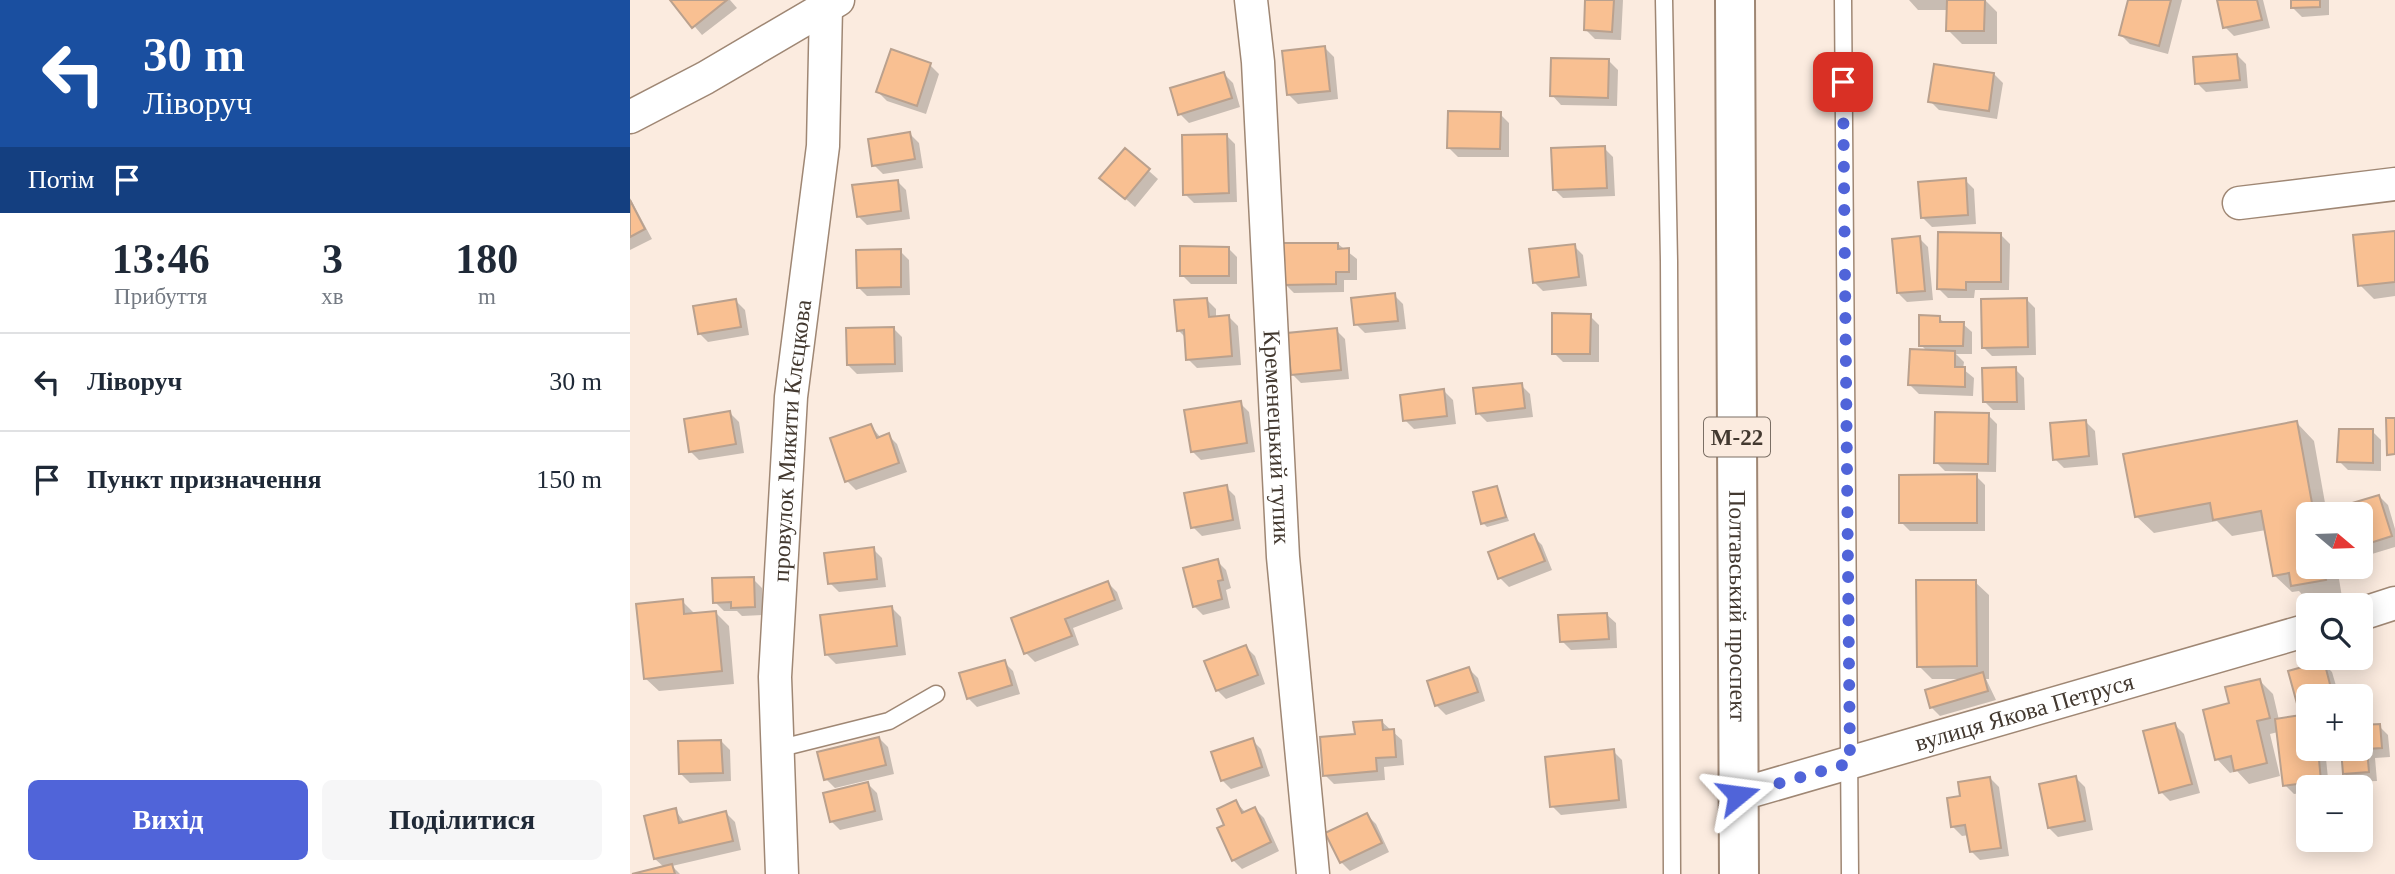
<!DOCTYPE html>
<html lang="uk">
<meta charset="utf-8">
<style>
body{margin:0;font-family:Georgia,serif;background:#f6f6f7;color:#1f2937;height:100vh;display:flex;flex-direction:column;font-size:26px;white-space:nowrap}
*{box-sizing:border-box;margin:0}
p{font-size:23px;color:#747a83}
.icon{flex:none;width:38px;height:38px;fill:none;stroke:currentColor;stroke-width:2;stroke-linecap:round;stroke-linejoin:round}
.map{position:relative;flex:1;overflow:hidden}
.sheet{display:flex;flex-direction:column;background:#fff;width:630px}
.sheet>*{flex:none}
.top-card{background:#1a4fa0;color:#fff;overflow:hidden}
.needle{width:46px;rotate:109deg}
.buttons{position:absolute;left:1666px;top:502px;display:grid;gap:14px}
.buttons a{display:grid;place-items:center;width:77px;height:77px;border-radius:10px;background:#fff;box-shadow:0 4px 18px #0003;font-size:35px}
.pin{position:absolute;display:grid;place-items:center;width:60px;height:60px;color:#fff;margin:-30px;border-radius:14px;box-shadow:0 4px 10px #0006}
.me{position:absolute;width:77px;margin:-38px;rotate:74deg;stroke-linejoin:round;filter:drop-shadow(0 0 5px #0008)}
.turn{display:flex;align-items:center;gap:24px;height:147px;padding:0 28px;font-size:32px}
.turn .icon{width:91px;height:91px;stroke-width:2.5}
.turn b{display:block;font-size:49px;line-height:60px}
.then{display:flex;align-items:center;height:66px;padding:0 28px;background:#0003;gap:14px;font-size:26px}
.eta{display:flex;justify-content:space-evenly;align-items:center;height:119px;text-align:center}
.eta b{font-size:42px;font-weight:700;line-height:49px}
.primary-button{display:flex;gap:14px;margin-top:auto;padding:14px 28px}
.primary-button a{flex:1;height:80px;border-radius:10px;background:#5064d9;color:#fff;font-size:28px;font-weight:700;line-height:80px;text-align:center}
.primary-button a+a{background:#f6f6f7;color:#1f2937}
ul{padding:0;list-style:none}
li{display:flex;align-items:center;gap:21px;height:98px;padding:0 28px;border-top:2px solid #e0e1e3}
li div{flex:1}
li b{display:block;font-size:26px}
li em{font-style:normal}
main{display:flex;flex:1;min-height:0}
.map>svg:first-child{display:block}
.shadow{fill:#0003}
.building{fill:#f9c092;stroke:#baa18e;stroke-width:2}
.lines{fill:none;stroke-linecap:round;stroke-linejoin:round}
.service-casing{stroke:#9f8774;stroke-width:19}
.minor-casing{stroke:#9f8774;stroke-width:35}
.trunk-casing{stroke:#9f8774;stroke-width:42}
.service{stroke:#fff;stroke-width:16}
.minor{stroke:#fff;stroke-width:32}
.trunk{stroke:#fff;stroke-width:38}
.route{stroke:#5064d9;stroke-width:12;stroke-dasharray:0 21.6}
.labels{text-anchor:middle;stroke-width:5;stroke-linejoin:round;paint-order:stroke}
.shield{fill:#fbebdf;stroke:#7a6e64;stroke-width:2}
.shield-label{font-size:23px;font-weight:bold;fill:#433930}
.street-label{font-size:24px;fill:#433930;stroke:#fbebdf}
</style>
<main>
<section class="sheet">
<div class="top-card">
<div class="turn"><svg class="icon" aria-label="left" viewBox="0 0 24 24"><path d="M17 20v-9H6M10 6l-5 5 5 5"/></svg><div><b>30 m</b>Ліворуч</div></div>
<div class="then">Потім<svg class="icon" aria-label="arrive" viewBox="0 0 24 24"><path d="M6 21V4h12l-3 4 3 4H6"/></svg></div>
</div>
<div class="eta">
<div><b>13:46</b><p>Прибуття</p></div>
<div><b>3</b><p>хв</p></div>
<div><b>180</b><p>m</p></div>
</div>
<ul>
<li><svg class="icon" aria-label="left" viewBox="0 0 24 24"><path d="M17 20v-9H6M10 6l-5 5 5 5"/></svg><div><b>Ліворуч</b></div><em>30 m</em></li>
<li><svg class="icon" aria-label="arrive" viewBox="0 0 24 24"><path d="M6 21V4h12l-3 4 3 4H6"/></svg><div><b>Пункт призначення</b></div><em>150 m</em></li>
</ul>
<div class="primary-button"><a>Вихід</a><a>Поділитися</a></div>
</section>
<div class="map">
<svg width="1765" height="874" viewBox="0 0 1765 874">
<rect width="100%" height="100%" fill="#fbebdf"/>
<path class="shadow" d="M 42,0 L 100,0 L 107,8 L 72,35 Z
M 957,0 L 993,0 L 991,40 L 965,39 L 956,30 Z
M 1279,0 L 1355,0 L 1367,12 L 1367,44 L 1332,44 L 1318,30 L 1318,10 L 1288,10 Z
M 1500,0 L 1552,0 L 1538,54 L 1500,44 L 1491,35 Z
M 1589,0 L 1633,0 L 1640,28 L 1604,36 L 1595,27 Z
M 1662,0 L 1699,0 L 1699,15 L 1672,17 L 1663,8 Z
M 695,48 L 704,57 L 708,99 L 668,104 L 659,95 Z
M 262,52 L 300,65 L 309,74 L 296,114 L 257,101 L 248,92 Z
M 1607,55 L 1616,64 L 1618,88 L 1576,92 L 1567,83 Z
M 979,61 L 988,70 L 987,106 L 931,105 L 922,95 Z
M 594,74 L 603,83 L 610,107 L 559,123 L 550,114 Z
M 1364,74 L 1373,83 L 1367,119 L 1309,110 L 1300,101 Z
M 870,114 L 879,123 L 879,157 L 828,157 L 819,148 Z
M 280,134 L 289,143 L 293,168 L 253,174 L 244,165 Z
M 596,135 L 605,144 L 607,202 L 564,203 L 555,194 Z
M 974,148 L 983,157 L 985,196 L 933,198 L 924,189 Z
M 495,150 L 528,179 L 505,207 L 481,186 Z
M 1335,180 L 1344,189 L 1346,224 L 1302,227 L 1293,218 Z
M 267,181 L 276,190 L 280,219 L 237,225 L 228,216 Z
M 0,198 L 22,239 L 0,250 Z
M 1765,233 L 1765,296 L 1744,299 L 1730,285 L 1725,237 Z
M 1371,235 L 1380,244 L 1379,290 L 1345,290 L 1344,298 L 1318,298 L 1309,289 Z
M 1289,238 L 1298,247 L 1303,300 L 1277,302 L 1268,293 Z
M 708,244 L 727,259 L 727,280 L 714,280 L 714,292 L 664,293 L 655,284 Z
M 944,246 L 953,255 L 957,286 L 913,291 L 904,282 Z
M 598,248 L 607,257 L 607,284 L 561,284 L 552,275 Z
M 270,251 L 279,260 L 280,295 L 237,296 L 228,287 Z
M 764,295 L 773,304 L 776,329 L 735,333 L 726,324 Z
M 1396,299 L 1405,308 L 1406,355 L 1362,356 L 1353,347 Z
M 577,300 L 586,309 L 586,318 L 599,317 L 608,326 L 611,365 L 567,368 L 558,359 L 556,338 L 548,330 Z
M 106,301 L 115,310 L 119,335 L 78,342 L 69,333 Z
M 960,316 L 969,325 L 969,362 L 933,362 L 924,353 Z
M 1309,318 L 1315,323 L 1333,324 L 1342,332 L 1342,354 L 1326,354 L 1334,362 L 1333,369 L 1344,378 L 1343,396 L 1289,394 L 1280,385 L 1297,351 L 1291,345 Z
M 263,328 L 272,337 L 273,372 L 227,374 L 218,365 Z
M 706,330 L 715,339 L 719,379 L 671,383 L 662,374 Z
M 1385,369 L 1394,378 L 1395,410 L 1363,410 L 1354,401 Z
M 891,385 L 900,394 L 903,417 L 857,422 L 848,413 Z
M 814,391 L 823,400 L 826,424 L 784,429 L 775,420 Z
M 610,403 L 619,412 L 625,452 L 571,460 L 562,451 Z
M 100,413 L 109,422 L 114,453 L 69,460 L 60,451 Z
M 1358,415 L 1367,424 L 1366,472 L 1315,471 L 1306,462 Z
M 1456,422 L 1465,431 L 1468,465 L 1434,468 L 1425,459 Z
M 1667,423 L 1684,441 L 1697,514 L 1678,514 L 1678,567 L 1707,567 L 1712,597 L 1680,603 L 1669,591 L 1662,592 L 1644,575 L 1636,530 L 1602,536 L 1587,521 L 1524,533 L 1506,516 Z
M 241,426 L 251,438 L 258,435 L 267,444 L 277,472 L 226,490 L 217,481 Z
M 1742,431 L 1751,440 L 1751,471 L 1718,470 L 1709,461 Z
M 1346,476 L 1355,485 L 1355,531 L 1280,531 L 1271,522 Z
M 596,487 L 605,496 L 611,529 L 572,536 L 563,527 Z
M 866,488 L 879,521 L 857,527 L 853,523 Z
M 1749,496 L 1758,505 L 1765,529 L 1765,547 L 1732,557 L 1731,514 L 1713,514 L 1711,508 Z
M 903,536 L 912,545 L 922,570 L 879,587 L 870,578 Z
M 243,549 L 252,558 L 256,587 L 209,592 L 200,583 Z
M 587,561 L 596,570 L 601,588 L 596,590 L 600,608 L 573,615 L 564,606 Z
M 123,579 L 132,588 L 133,615 L 112,616 L 107,611 L 94,611 L 85,602 Z
M 1345,582 L 1359,595 L 1359,679 L 1356,679 L 1366,700 L 1310,716 L 1301,707 L 1334,679 L 1302,679 L 1289,666 Z
M 478,583 L 487,592 L 493,609 L 443,628 L 449,645 L 405,662 L 396,653 L 383,619 Z
M 52,601 L 65,614 L 85,612 L 99,626 L 104,684 L 29,691 L 15,678 Z
M 262,608 L 271,617 L 276,655 L 206,664 L 197,655 Z
M 976,614 L 986,623 L 987,648 L 941,650 L 932,641 Z
M 616,647 L 625,656 L 635,684 L 596,699 L 587,690 Z
M 374,662 L 383,671 L 390,694 L 347,707 L 338,698 Z
M 1693,663 L 1702,672 L 1709,696 L 1678,696 L 1678,749 L 1695,749 L 1699,788 L 1678,788 L 1678,792 L 1664,794 L 1655,785 L 1648,732 L 1640,734 L 1650,776 L 1619,784 L 1607,771 L 1600,773 L 1587,759 L 1602,704 L 1630,681 L 1643,694 L 1649,720 L 1677,716 L 1671,710 Z
M 839,669 L 848,678 L 855,701 L 816,715 L 807,706 L 799,682 Z
M 751,721 L 772,740 L 774,765 L 754,767 L 755,780 L 704,784 L 695,775 L 726,735 Z
M 1545,725 L 1554,734 L 1570,793 L 1540,801 L 1531,792 Z
M 1749,726 L 1758,735 L 1760,757 L 1745,758 L 1747,781 L 1723,782 L 1714,773 L 1713,749 L 1731,749 L 1731,727 Z
M 249,738 L 258,747 L 264,774 L 205,788 L 196,779 Z
M 622,740 L 631,749 L 640,776 L 601,789 L 592,780 Z
M 91,741 L 100,750 L 101,781 L 60,783 L 51,774 Z
M 983,751 L 992,760 L 997,808 L 931,815 L 922,806 Z
M 1360,778 L 1369,787 L 1379,856 L 1350,860 L 1341,851 L 1339,835 L 1332,836 L 1323,827 L 1332,798 Z
M 1446,778 L 1455,787 L 1463,830 L 1428,837 L 1419,828 Z
M 238,784 L 247,793 L 253,820 L 210,830 L 201,821 Z
M 606,802 L 616,813 L 625,809 L 634,818 L 649,851 L 612,869 L 603,860 L 596,826 Z
M 45,810 L 55,823 L 96,813 L 105,822 L 111,850 L 42,866 L 50,874 L 9,874 L 35,868 L 25,859 Z
M 737,815 L 746,824 L 759,852 L 720,871 L 711,862 Z"/>
<path class="building" d="M 40,0 L 97,0 L 62,28 Z
M 955,0 L 984,0 L 982,32 L 954,30 Z
M 1317,0 L 1355,0 L 1354,31 L 1316,31 Z
M 1498,0 L 1541,0 L 1529,46 L 1489,35 Z
M 1587,0 L 1627,0 L 1632,20 L 1593,28 Z
M 1661,0 L 1690,0 L 1690,7 L 1661,8 Z
M 695,46 L 700,91 L 657,95 L 652,51 Z
M 261,49 L 301,63 L 287,106 L 246,92 Z
M 1607,54 L 1610,80 L 1565,84 L 1563,57 Z
M 921,58 L 979,59 L 978,98 L 920,96 Z
M 1304,64 L 1364,73 L 1359,111 L 1298,102 Z
M 594,72 L 602,98 L 548,115 L 540,88 Z
M 818,111 L 871,112 L 870,149 L 817,148 Z
M 280,132 L 285,159 L 242,166 L 238,139 Z
M 597,134 L 599,193 L 553,195 L 552,135 Z
M 975,146 L 977,188 L 923,190 L 921,148 Z
M 495,148 L 520,169 L 495,199 L 469,178 Z
M 1336,178 L 1338,215 L 1291,218 L 1288,182 Z
M 268,180 L 271,211 L 227,217 L 222,185 Z
M 0,200 L 15,229 L 0,237 Z
M 1765,231 L 1765,282 L 1728,286 L 1723,235 Z
M 1308,232 L 1371,233 L 1371,282 L 1336,282 L 1336,290 L 1307,289 Z
M 1290,236 L 1295,291 L 1267,293 L 1262,239 Z
M 653,243 L 708,243 L 708,249 L 719,248 L 719,272 L 706,272 L 706,284 L 653,285 Z
M 945,244 L 949,277 L 903,283 L 899,249 Z
M 550,246 L 599,247 L 599,276 L 550,276 Z
M 271,249 L 271,287 L 227,288 L 226,250 Z
M 765,293 L 768,321 L 724,325 L 721,298 Z
M 577,298 L 579,317 L 599,315 L 602,356 L 556,360 L 554,330 L 547,331 L 544,300 Z
M 1397,298 L 1398,347 L 1352,348 L 1351,299 Z
M 106,299 L 111,327 L 68,334 L 63,306 Z
M 922,313 L 961,314 L 960,354 L 922,354 Z
M 1289,315 L 1310,316 L 1310,322 L 1334,322 L 1333,346 L 1289,346 Z
M 264,327 L 265,364 L 217,365 L 216,328 Z
M 707,328 L 711,370 L 661,375 L 657,333 Z
M 1280,349 L 1325,351 L 1325,367 L 1335,367 L 1335,387 L 1278,385 Z
M 1386,367 L 1387,402 L 1353,402 L 1352,368 Z
M 892,383 L 895,408 L 846,414 L 843,388 Z
M 814,389 L 817,416 L 773,421 L 770,395 Z
M 611,401 L 617,443 L 561,452 L 554,410 Z
M 100,411 L 106,444 L 59,452 L 54,419 Z
M 1305,412 L 1359,413 L 1358,464 L 1304,463 Z
M 1756,418 L 1765,418 L 1765,454 L 1757,455 Z
M 1456,420 L 1459,456 L 1423,460 L 1420,423 Z
M 1667,421 L 1684,514 L 1678,514 L 1678,567 L 1694,567 L 1696,580 L 1661,586 L 1659,573 L 1643,576 L 1631,511 L 1583,520 L 1580,503 L 1505,517 L 1493,454 Z
M 241,424 L 247,438 L 259,433 L 269,463 L 215,482 L 200,438 Z
M 1709,429 L 1743,429 L 1743,463 L 1707,462 Z
M 1347,474 L 1347,523 L 1269,523 L 1269,475 Z
M 597,485 L 603,520 L 561,528 L 554,493 Z
M 867,486 L 876,517 L 851,524 L 843,492 Z
M 1749,495 L 1762,536 L 1731,546 L 1731,514 L 1711,514 L 1709,507 Z
M 904,534 L 915,561 L 868,579 L 858,552 Z
M 244,547 L 247,579 L 198,584 L 194,553 Z
M 588,559 L 593,580 L 588,581 L 592,599 L 563,607 L 553,568 Z
M 124,577 L 125,607 L 101,608 L 101,602 L 83,603 L 82,578 Z
M 1286,580 L 1346,580 L 1347,666 L 1287,667 Z
M 478,581 L 485,600 L 435,619 L 442,636 L 394,654 L 381,618 Z
M 53,599 L 54,614 L 86,611 L 92,671 L 14,679 L 6,604 Z
M 262,606 L 267,646 L 195,655 L 190,615 Z
M 977,613 L 979,639 L 930,642 L 928,615 Z
M 616,645 L 628,675 L 586,691 L 574,661 Z
M 375,660 L 382,685 L 337,699 L 329,673 Z
M 1694,661 L 1703,696 L 1678,696 L 1678,708 L 1669,711 L 1658,671 Z
M 839,667 L 848,692 L 805,706 L 797,681 Z
M 1353,672 L 1358,691 L 1300,708 L 1295,690 Z
M 1630,679 L 1640,718 L 1627,721 L 1637,763 L 1604,771 L 1601,756 L 1585,760 L 1573,710 L 1599,703 L 1595,687 Z
M 1678,714 L 1678,749 L 1688,749 L 1691,781 L 1653,786 L 1645,719 Z
M 752,720 L 753,730 L 764,729 L 766,757 L 746,758 L 747,771 L 693,776 L 690,737 L 725,734 L 723,722 Z
M 1545,723 L 1562,784 L 1529,793 L 1513,731 Z
M 1750,724 L 1752,748 L 1737,749 L 1739,772 L 1713,774 L 1711,749 L 1731,749 L 1731,725 Z
M 249,737 L 256,765 L 194,780 L 187,752 Z
M 623,738 L 632,767 L 591,781 L 581,752 Z
M 91,740 L 93,773 L 49,774 L 48,741 Z
M 984,749 L 989,800 L 920,807 L 915,757 Z
M 1446,776 L 1455,821 L 1418,828 L 1409,784 Z
M 1360,777 L 1371,848 L 1340,852 L 1335,825 L 1321,827 L 1317,798 L 1330,796 L 1328,782 Z
M 238,782 L 245,811 L 200,822 L 193,793 Z
M 606,800 L 612,813 L 625,807 L 641,842 L 602,861 L 587,828 L 594,825 L 587,809 Z
M 46,808 L 49,823 L 96,811 L 103,841 L 24,859 L 14,816 Z
M 737,813 L 752,843 L 710,863 L 695,833 Z
M 42,864 L 45,874 L 2,874 Z"/>
<g class="lines">
<defs>
<path id="service" d="M 1034,0 L 1039,261 L 1042,874
M 1213,0 L 1220,874
M 147,749 L 259,721 L 306,694"/>
<g id="minor">
<path id="s1" d="M 621,0 L 628,62 L 653,557 L 683,874"/>
<path d="M 0,117 L 75,78 L 208,0"/>
<path d="M 1609,203 L 1765,184"/>
<path d="M 1731,614 L 1765,603"/>
<path id="s2" d="M 1108,795 L 1678,630"/>
<path id="s3" d="M 152,874 L 145,677 L 161,397 L 193,146 L 196,7"/>
</g>
<g id="trunk">
<path id="s4" d="M 1105,0 L 1109,874"/>
</g>
</defs>
<use href="#service" class="service-casing"/>
<use href="#minor" class="minor-casing"/>
<use href="#trunk" class="trunk-casing"/>
<use href="#service" class="service"/>
<use href="#minor" class="minor"/>
<use href="#trunk" class="trunk"/>
</g>
<g class="lines">
<path class="route" d="M 1108,795 L 1220,763 L 1213,82"/>
</g>
<g class="labels">
<rect class="shield" x="1074" y="417.5" width="66" height="39" rx="5"/>
<g class="shield-label">
<text x="1107" y="445">М-22</text>
</g>
<g class="street-label">
<text dy="8" stroke="none"><textPath href="#s1" startOffset="438">Кременецький тупик</textPath></text>
<text dy="8" stroke="none"><textPath href="#s3" startOffset="434">провулок Микити Клєцкова</textPath></text>
<text dy="8" stroke="none"><textPath href="#s4" startOffset="606">Полтавський проспект</textPath></text>
<text dy="8" stroke="none"><textPath href="#s2" startOffset="298">вулиця Якова Петруся</textPath></text>
</g>
</g>
</svg>
<div class="buttons">
<a><svg class="needle" viewBox="-14 -14 28 28"><path d="M0-13l5 13h-10z" fill="#e53935"/><path d="M0 13l5-13h-10z" fill="#747a83"/></svg></a>
<a><svg class="icon" aria-label="search" viewBox="0 0 24 24"><circle cx="10" cy="10" r="6"/><path d="M15 15l6 6"/></svg></a>
<a>+</a>
<a>−</a>
</div>
<div class="pin" style="left:1213px;top:82px;background:#d93025"><svg class="icon" aria-label="arrive" viewBox="0 0 24 24"><path d="M6 21V4h12l-3 4 3 4H6"/></svg></div>
<svg class="me" style="left:1108px;top:795px" viewBox="-20 -20 40 40"><path d="M0-17L14 15 0 8-14 15z" fill="#5064d9" stroke="#fff" stroke-width="4"/></svg>
</div>
</main>
